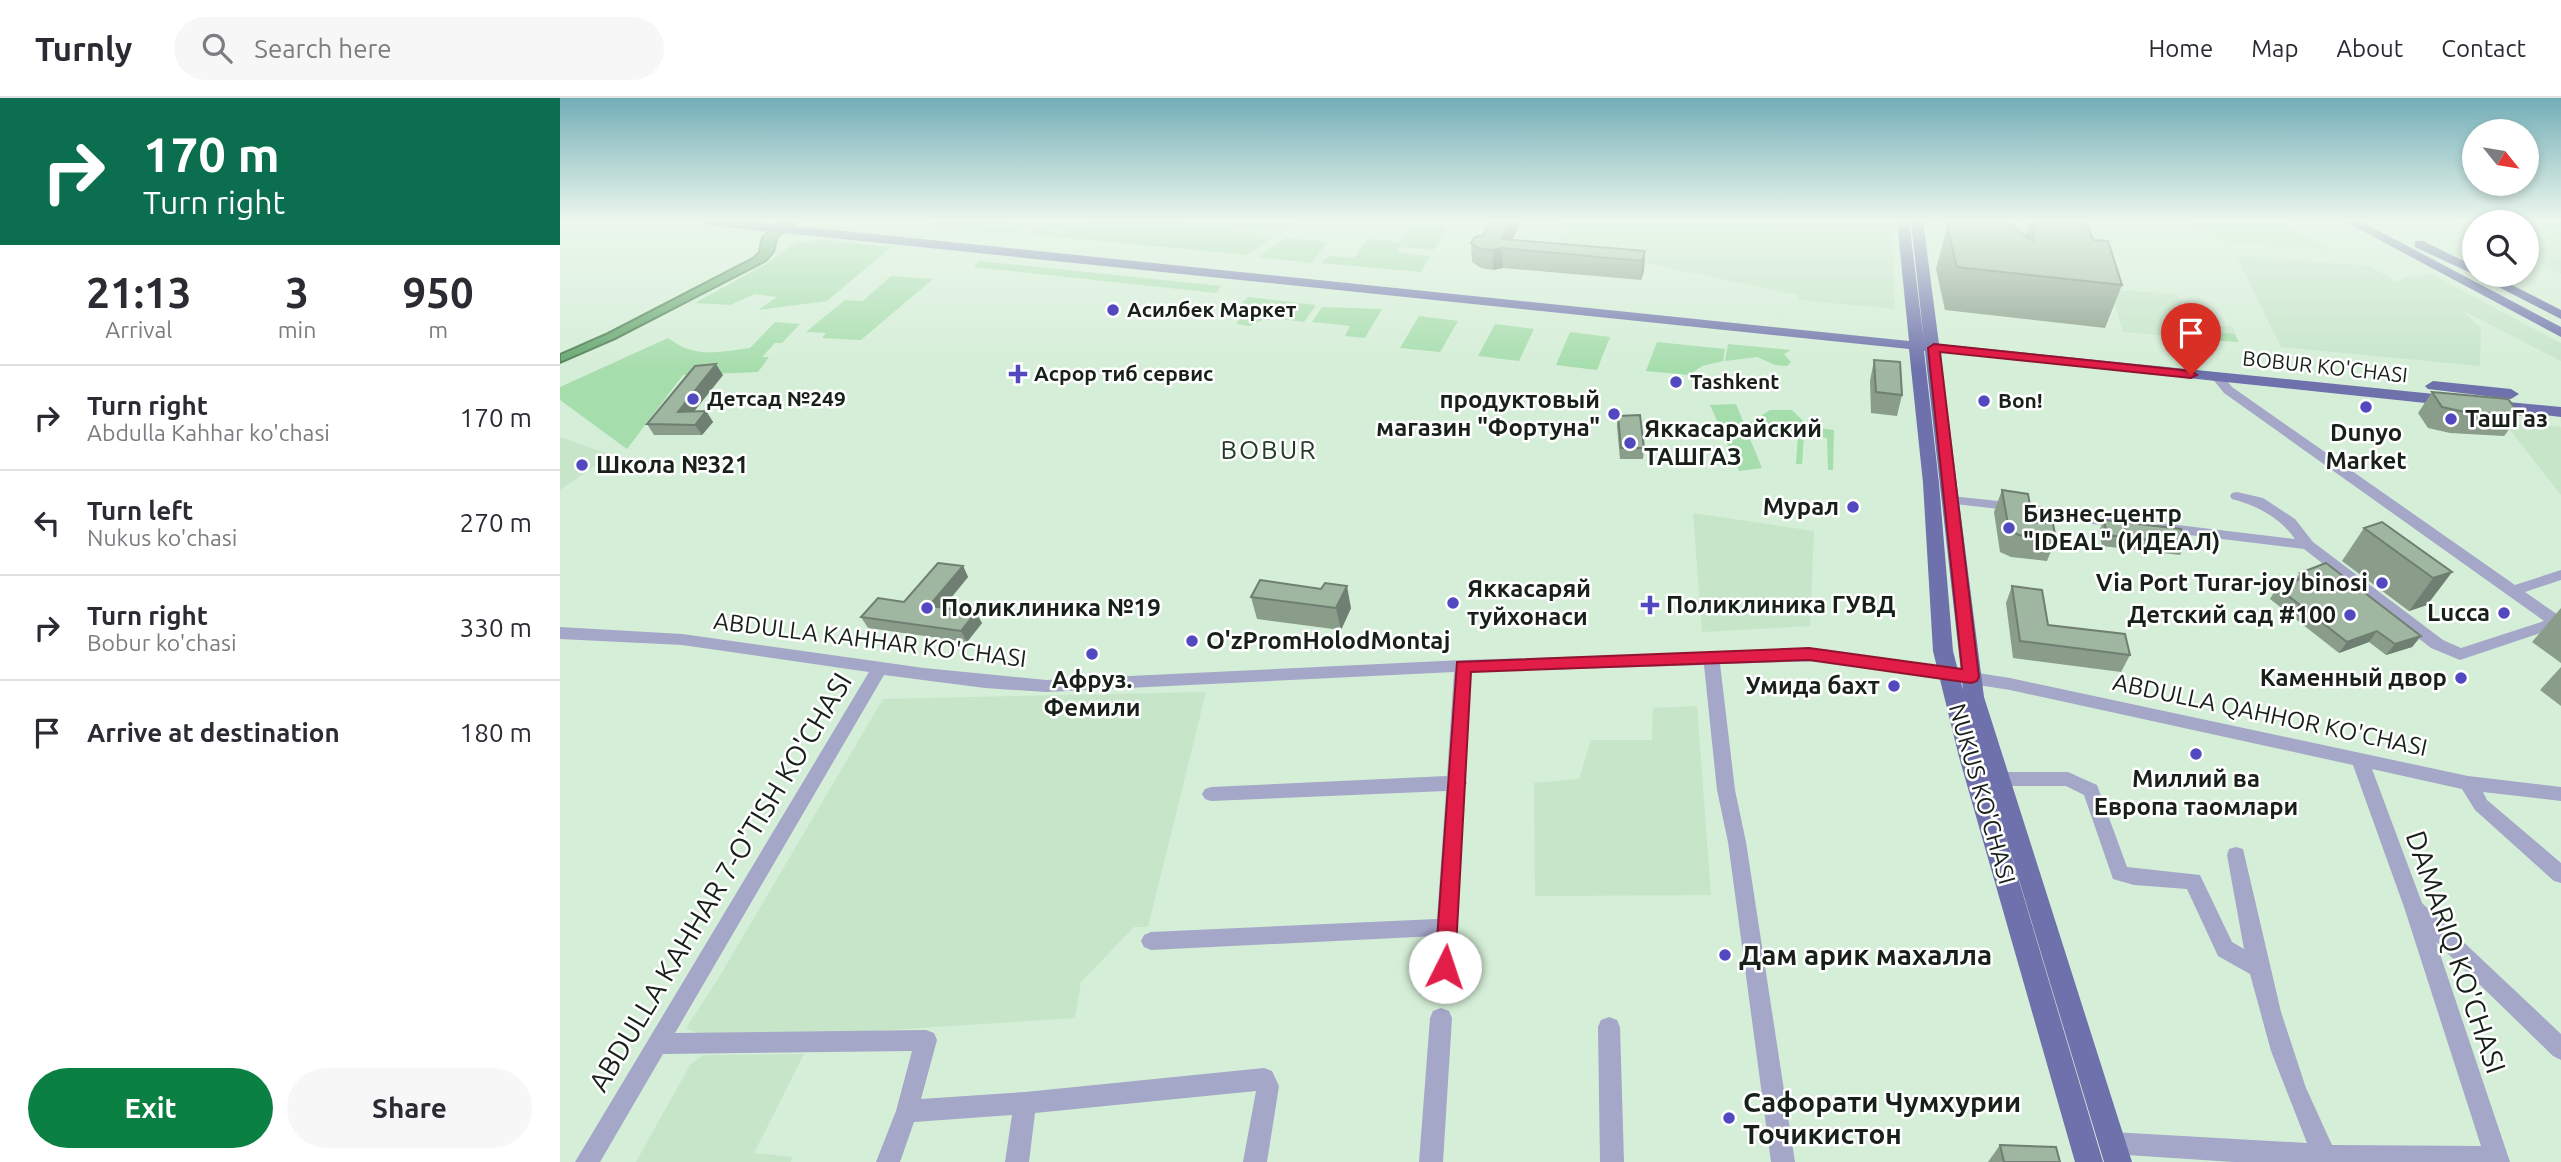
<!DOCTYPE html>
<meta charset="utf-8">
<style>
body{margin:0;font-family:Ubuntu,sans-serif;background:#f7f7f7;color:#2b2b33;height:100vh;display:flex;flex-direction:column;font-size:26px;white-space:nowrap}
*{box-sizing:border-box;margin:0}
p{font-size:23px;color:#7c7c81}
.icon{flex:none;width:38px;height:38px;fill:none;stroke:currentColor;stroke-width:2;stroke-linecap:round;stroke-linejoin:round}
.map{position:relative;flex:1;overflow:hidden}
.panel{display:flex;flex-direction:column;background:#fff;width:560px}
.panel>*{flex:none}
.hud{background:#0b6e4f;color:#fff;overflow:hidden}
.needle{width:46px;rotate:120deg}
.controls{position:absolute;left:1902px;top:21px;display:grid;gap:14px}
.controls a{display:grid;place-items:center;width:77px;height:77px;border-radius:50%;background:#fff;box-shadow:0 4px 10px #0003;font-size:35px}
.pin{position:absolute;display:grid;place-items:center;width:60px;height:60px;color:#fff;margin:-72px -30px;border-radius:50% 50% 50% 0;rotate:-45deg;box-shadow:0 0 7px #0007}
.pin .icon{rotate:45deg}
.me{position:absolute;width:77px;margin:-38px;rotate:4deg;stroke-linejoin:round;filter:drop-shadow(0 0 5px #0008)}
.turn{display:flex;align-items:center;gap:24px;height:147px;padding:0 28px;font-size:32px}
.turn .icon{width:91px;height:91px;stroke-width:2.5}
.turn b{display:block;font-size:49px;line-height:60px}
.eta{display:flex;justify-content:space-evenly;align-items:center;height:119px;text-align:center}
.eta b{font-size:42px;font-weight:600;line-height:49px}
.action{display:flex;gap:14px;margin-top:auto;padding:14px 28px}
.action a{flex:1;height:80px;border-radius:42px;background:#0b8043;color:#fff;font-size:28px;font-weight:600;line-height:80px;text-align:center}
.action a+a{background:#f7f7f7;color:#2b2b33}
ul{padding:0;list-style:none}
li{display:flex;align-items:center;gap:21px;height:105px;padding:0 28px;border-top:2px solid #e1e1e2}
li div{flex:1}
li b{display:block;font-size:26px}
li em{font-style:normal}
header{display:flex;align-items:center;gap:42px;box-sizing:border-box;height:98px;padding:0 35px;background:#fff;border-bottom:2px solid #e1e1e2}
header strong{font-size:33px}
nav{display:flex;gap:38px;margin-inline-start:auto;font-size:24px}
.search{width:490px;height:63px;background:#f7f7f7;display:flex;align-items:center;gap:18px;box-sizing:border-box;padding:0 24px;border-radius:38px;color:#7c7c81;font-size:26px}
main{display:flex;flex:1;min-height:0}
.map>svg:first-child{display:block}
.built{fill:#c6e5c9}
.green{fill:#a6ddac}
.water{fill:#65a66e;stroke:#4e7e54;stroke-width:2}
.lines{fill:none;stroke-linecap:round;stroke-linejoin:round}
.minor{fill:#a4a7c8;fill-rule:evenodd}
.major{fill:#6e71ab;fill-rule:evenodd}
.wall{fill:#899d8a}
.shaded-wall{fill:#6f7f71}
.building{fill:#9fb6a1;stroke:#6f7f71;stroke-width:2}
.route{fill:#e11d48;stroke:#92132f;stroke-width:2}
.poi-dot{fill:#5249c0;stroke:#fff;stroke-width:2.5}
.labels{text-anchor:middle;stroke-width:5;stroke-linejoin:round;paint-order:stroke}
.far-poi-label{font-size:21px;font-weight:bold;fill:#182119;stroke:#fff;text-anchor:start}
.far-street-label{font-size:21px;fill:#182119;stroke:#fff}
.poi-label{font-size:24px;font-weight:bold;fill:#182119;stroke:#fff;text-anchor:start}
.street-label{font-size:24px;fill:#182119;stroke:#fff}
.neighbourhood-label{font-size:26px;letter-spacing:2px;fill:#253928;stroke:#fff}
.near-street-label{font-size:28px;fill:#182119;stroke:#fff}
.near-poi-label{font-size:28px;font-weight:bold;fill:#182119;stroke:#fff;text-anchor:start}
</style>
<header>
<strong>Turnly</strong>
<div class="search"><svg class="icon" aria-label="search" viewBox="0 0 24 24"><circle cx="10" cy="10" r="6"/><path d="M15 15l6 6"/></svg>Search here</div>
<nav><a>Home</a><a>Map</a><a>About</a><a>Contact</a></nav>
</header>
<main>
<section class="panel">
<div class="hud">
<div class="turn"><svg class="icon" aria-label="right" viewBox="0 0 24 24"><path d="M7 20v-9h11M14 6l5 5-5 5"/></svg><div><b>170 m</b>Turn right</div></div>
</div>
<div class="eta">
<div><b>21:13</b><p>Arrival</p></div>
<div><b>3</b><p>min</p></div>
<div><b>950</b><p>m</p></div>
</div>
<ul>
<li><svg class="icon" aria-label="right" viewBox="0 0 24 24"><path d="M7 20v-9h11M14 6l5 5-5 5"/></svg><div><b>Turn right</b><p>Abdulla Kahhar ko'chasi</p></div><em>170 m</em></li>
<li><svg class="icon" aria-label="left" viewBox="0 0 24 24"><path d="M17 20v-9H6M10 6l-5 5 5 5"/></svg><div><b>Turn left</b><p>Nukus ko'chasi</p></div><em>270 m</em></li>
<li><svg class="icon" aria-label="right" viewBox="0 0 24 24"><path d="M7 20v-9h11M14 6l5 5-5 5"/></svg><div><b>Turn right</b><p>Bobur ko'chasi</p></div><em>330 m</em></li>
<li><svg class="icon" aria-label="arrive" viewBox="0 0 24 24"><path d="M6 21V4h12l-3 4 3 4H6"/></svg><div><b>Arrive at destination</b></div><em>180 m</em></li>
</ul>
<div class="action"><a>Exit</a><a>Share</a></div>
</section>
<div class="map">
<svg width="2001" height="1064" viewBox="0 0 2001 1064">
<rect width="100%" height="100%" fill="#d5eed7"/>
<path class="built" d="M 444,123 L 530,123 L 499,136 Z
M 624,123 L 734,123 L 714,139 Z
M 980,123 L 1332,123 L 1335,211 L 1239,202 L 1238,197 L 998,147 L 1006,127 Z
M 1627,123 L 1716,123 L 1775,153 L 1665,144 L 1635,134 Z
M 1896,123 L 2001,123 L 2001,176 L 1967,159 L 1967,124 L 1914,124 L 1914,133 Z
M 1676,157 L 1810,168 L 1836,184 L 1843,182 L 1840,180 L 1871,176 L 2001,245 L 2001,263 L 1900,211 L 1921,230 L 1920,268 L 1721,249 Z
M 1551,192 L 1617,196 L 1627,216 L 1645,217 L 1651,229 L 1672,228 L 1679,244 L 1563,234 Z
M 1943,323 L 2001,329 L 2001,397 Z
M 0,339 L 51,357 L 0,392 Z
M 1133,415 L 1254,433 L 1250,528 L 1142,534 Z
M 646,594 L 588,829 L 574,829 L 521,884 L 515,920 L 251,937 L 143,937 L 126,930 L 158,881 L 323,601 Z
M 1137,608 L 1151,797 L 975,798 L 974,685 L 1019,681 L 1031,642 L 1092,642 L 1093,610 Z
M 244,956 L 194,1055 L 232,1059 L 231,1064 L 76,1064 L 130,967 L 143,957 Z"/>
<path class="green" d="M 376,123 L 444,123 L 463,128 L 451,136 L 370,128 Z
M 530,123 L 618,123 L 712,140 L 687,157 L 467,136 L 477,131 L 499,136 Z
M 871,128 L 887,129 L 874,152 L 840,149 L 837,154 L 870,158 L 861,174 L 761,165 L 769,158 L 794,160 L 808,141 L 840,144 L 850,131 Z
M 725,140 L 768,144 L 751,165 L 699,159 Z
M 267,142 L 331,149 L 267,203 L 198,212 L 217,199 L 195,196 L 170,207 L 135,205 L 207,165 L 236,144 Z
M 420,163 L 661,188 L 656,195 L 413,169 Z
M 331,178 L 373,181 L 301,242 L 262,240 L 266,235 L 246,234 L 285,202 L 303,203 Z
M 688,199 L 756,207 L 744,224 C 725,222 706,217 690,228 L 676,226 L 690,209 L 680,207 Z
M 762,209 L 822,211 L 805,240 L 785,238 L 790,228 L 752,224 Z
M 859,218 L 898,223 L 880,254 L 840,250 Z
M 215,224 L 240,226 L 222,245 L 215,245 L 202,259 L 209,259 L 198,274 L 123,277 L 67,351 L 0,302 L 0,289 L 108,240 C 136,261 158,254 190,250 Z
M 935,226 L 974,231 L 959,263 L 918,258 Z
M 1620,231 L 1674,236 L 1679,244 L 1623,240 Z
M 1010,234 L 1050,239 L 1037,272 L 996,267 Z
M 1097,244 L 1165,251 L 1163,263 L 1142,268 L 1129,277 L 1086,273 Z
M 1168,246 L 1231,252 L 1224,256 L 1231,264 L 1227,268 L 1215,267 L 1197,259 L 1165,263 Z
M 1176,306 L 1185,328 L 1210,312 L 1232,312 L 1249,329 L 1274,332 L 1273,372 L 1268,372 L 1267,340 L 1244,338 L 1242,366 L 1236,366 L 1238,338 L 1211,336 L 1190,341 L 1202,370 L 1179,373 L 1150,307 Z"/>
<path class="water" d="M 221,123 L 238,123 L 217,140 L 214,154 L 206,163 L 55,241 L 0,265 L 0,256 L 48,235 L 193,160 L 199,154 L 202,139 Z"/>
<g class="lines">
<path class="minor" d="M 1657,275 L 1661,276 L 1672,289 L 1955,487 L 2001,472 L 2001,482 L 1965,494 L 2001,519 L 2001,533 L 1995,530 L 1900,562 L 1871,550 L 1744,451 L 1596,433 L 1594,430 L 1596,427 L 1601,425 L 1735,441 C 1719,419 1698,408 1672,401 L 1670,398 L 1672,395 L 1677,394 L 1703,400 L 1735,421 L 1753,444 L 1883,542 L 1901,550 L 1984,523 L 1664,295 L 1651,279 Z
M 1391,398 L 1477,407 L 1496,413 L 1565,420 L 1572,425 L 1565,430 L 1494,421 L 1475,415 L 1386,405 L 1384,402 Z
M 0,529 L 122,536 L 364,570 L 486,582 L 903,562 L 1264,551 L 1450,580 L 1908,678 L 2001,689 L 2001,703 L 1923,694 L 1927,702 L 2001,765 L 2001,785 L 1994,783 L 1915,712 L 1902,691 L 1812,671 L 1862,805 L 2001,936 L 2001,962 L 1993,958 L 1876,844 L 1950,1064 L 1674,1064 L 1552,1056 L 1544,1053 L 1541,1045 L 1544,1037 L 1552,1034 L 1747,1045 L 1711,953 L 1690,876 L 1658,858 L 1627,791 L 1574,787 L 1553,781 L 1524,697 L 1506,688 L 1440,688 L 1434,686 L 1431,681 L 1434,676 L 1440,674 L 1508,674 L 1537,687 L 1567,769 L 1640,777 L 1672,844 L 1684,851 L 1667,757 L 1669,751 L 1676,749 L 1683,751 L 1721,914 L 1746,990 L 1772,1047 L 1921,1048 L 1844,809 L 1793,667 L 1450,592 L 1264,563 L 1160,566 L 1175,692 L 1186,744 L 1235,1064 L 1211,1064 L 1168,744 L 1157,692 L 1144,567 L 911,574 L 905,681 L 907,685 L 904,690 L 893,889 L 890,896 L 883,899 L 876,896 L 873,889 L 876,838 L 591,852 L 584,849 L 581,843 L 584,837 L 591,834 L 877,821 L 886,693 L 651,703 L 645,701 L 642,696 L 645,691 L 651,689 L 887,678 L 894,574 L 486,594 L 425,590 L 324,577 L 115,935 L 366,932 L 374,935 L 377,942 L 361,1001 L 465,994 L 704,970 L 712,973 L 719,988 L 707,1064 L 683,1064 L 696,993 L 475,1015 L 469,1064 L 445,1064 L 452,1017 L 354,1024 L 340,1064 L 316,1064 L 336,1013 L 352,953 L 103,956 L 40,1064 L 15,1064 L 309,574 L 122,547 L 0,541 Z
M 881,910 L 889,913 L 892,920 L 883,1064 L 859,1064 L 870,920 L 873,913 Z
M 1049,919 L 1057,922 L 1060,929 L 1064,1064 L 1040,1064 L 1038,929 L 1041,922 Z"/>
<path class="major" d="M 141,123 L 187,123 L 1349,243 L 1337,123 L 1349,123 L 1364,244 L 1351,123 L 1363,123 L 1379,246 L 1894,298 L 1902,303 L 1894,308 L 1380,254 L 1424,599 L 1572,1064 L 1544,1064 L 1413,629 L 1543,1064 L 1515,1064 L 1399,659 L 1373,553 L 1363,385 L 1349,251 L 147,127 ZM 1364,253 L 1365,253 L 1403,592 L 1393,553 L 1379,385 Z
M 1784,123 L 1800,123 L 2001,229 L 2001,239 Z
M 1855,143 L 1863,143 L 1914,168 L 1915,177 L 1855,149 Z
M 1915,177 L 1932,177 L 2001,212 L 2001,221 Z
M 1873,283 L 1951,291 L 1959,296 L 1951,301 L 1868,291 L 1865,288 Z
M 1927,302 L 2001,309 L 2001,319 L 1922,310 L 1919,307 Z"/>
</g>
<path class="wall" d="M 1470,123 L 1494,123 L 1533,142 L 1562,187 L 1545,230 L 1385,212 L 1376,171 L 1387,129 L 1465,138 Z
M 959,128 L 952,142 L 1085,153 L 1084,173 L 1081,182 L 943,170 L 933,172 L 921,170 L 912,164 L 911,145 Z
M 1314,262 L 1342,297 L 1337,318 L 1311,315 L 1310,283 Z
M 163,277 L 134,313 L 146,313 L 153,324 L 142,337 L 94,337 L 87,326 Z
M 1872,294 L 1960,317 L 1944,338 L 1890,335 L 1868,330 L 1858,315 Z
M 1058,318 L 1084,350 L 1083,361 L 1060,361 L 1057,328 Z
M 1442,392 L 1473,424 L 1496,441 L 1487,463 L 1451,459 L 1440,454 L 1434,414 Z
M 1544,422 L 1626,446 L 1620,457 L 1542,448 L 1539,433 Z
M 1804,430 L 1892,474 L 1867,507 L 1849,513 L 1782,463 Z
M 403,468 L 408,479 L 383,510 L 422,525 L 407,544 L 308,530 L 301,519 L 344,504 Z
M 1740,475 L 1861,538 L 1852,549 L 1826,557 L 1809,544 L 1779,555 L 1710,501 L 1717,489 L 1735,482 Z
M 1452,488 L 1488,527 L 1570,557 L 1561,574 L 1453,560 L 1446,505 Z
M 761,491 L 791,510 L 781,532 L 697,521 L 691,499 Z
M 2001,510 L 2001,565 L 1972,544 Z
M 2001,569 L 2001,608 L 1980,592 Z
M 1440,1047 L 1500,1064 L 1428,1064 Z"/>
<path class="shaded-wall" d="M 951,123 L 958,123 L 959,128 L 947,151 L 942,150 L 943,170 L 933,172 L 933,152 L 942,141 Z
M 1085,153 L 1084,173 L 1081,182 L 1082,163 Z
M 156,266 L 163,277 L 125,325 L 118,314 Z
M 146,313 L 153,324 L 142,337 L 135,327 Z
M 403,468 L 408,479 L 375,519 L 369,508 Z
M 1892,474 L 1867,507 L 1849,513 L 1873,480 Z
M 787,488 L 791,510 L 781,532 L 776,510 Z
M 416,514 L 422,525 L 407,544 L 401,533 Z
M 1817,533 L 1809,544 L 1779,555 L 1787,544 Z
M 1861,538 L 1852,549 L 1826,557 L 1835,546 Z"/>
<path class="building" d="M 931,123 L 951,123 L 942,141 L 1085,153 L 1082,163 L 942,150 L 933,152 L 920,151 L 911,145 L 915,139 L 923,137 Z
M 1391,123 L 1428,123 L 1448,125 L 1474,144 L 1471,123 L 1494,123 L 1527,126 L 1533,142 L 1548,143 L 1562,187 L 1397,169 L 1387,129 Z
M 1314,262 L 1340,264 L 1342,297 L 1316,294 Z
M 156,266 L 118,314 L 146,313 L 135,327 L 87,326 L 135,268 Z
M 1872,294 L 1948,301 L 1960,317 L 1905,314 L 1882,309 Z
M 1080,317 L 1084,350 L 1061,350 L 1058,318 Z
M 1442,392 L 1468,396 L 1473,424 L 1493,426 L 1496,441 L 1459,437 L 1449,432 Z
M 1544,422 L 1621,431 L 1626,446 L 1547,437 Z
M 1822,424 L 1892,474 L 1873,480 L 1804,430 Z
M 378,465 L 403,468 L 369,508 L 416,514 L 401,533 L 301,519 L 318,500 L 344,504 Z
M 1766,465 L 1861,538 L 1835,546 L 1817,533 L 1787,544 L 1717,489 L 1746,479 L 1740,475 Z
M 700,482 L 761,491 L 765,485 L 787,488 L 776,510 L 691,499 Z
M 1452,488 L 1482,492 L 1488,527 L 1565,536 L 1570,557 L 1460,543 Z
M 1440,1047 L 1496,1049 L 1500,1064 L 1444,1064 Z"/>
<linearGradient id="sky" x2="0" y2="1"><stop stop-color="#73aeb7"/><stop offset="0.45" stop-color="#ecf7ed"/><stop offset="1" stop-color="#ecf7ed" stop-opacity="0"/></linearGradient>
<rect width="2001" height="272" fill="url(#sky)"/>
<path class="route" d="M 1374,246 L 1631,273 L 1637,277 L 1631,280 L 1380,254 L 1419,579 L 1417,583 L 1411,585 L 1249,562 L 911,574 L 895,869 L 892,876 L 885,879 L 878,876 L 875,869 L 897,564 L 1249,550 L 1402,571 L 1368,250 Z"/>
<g class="poi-dot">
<circle cx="553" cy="212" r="7"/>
<path d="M454.5 265.5h7v7h7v7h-7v7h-7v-7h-7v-7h7z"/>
<circle cx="1116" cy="284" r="7"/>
<circle cx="133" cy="301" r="7"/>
<circle cx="1424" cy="303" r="7"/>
<circle cx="1806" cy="309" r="7"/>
<circle cx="1054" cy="316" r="7"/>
<circle cx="1891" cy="321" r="7"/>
<circle cx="1070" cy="345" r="7"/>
<circle cx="22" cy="367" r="7"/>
<circle cx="1293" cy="409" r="7"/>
<circle cx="1449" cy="430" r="7"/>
<circle cx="1822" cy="485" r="7"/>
<circle cx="893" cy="505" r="7"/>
<path d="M1086.5 496.5h7v7h7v7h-7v7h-7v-7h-7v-7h7z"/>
<circle cx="367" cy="510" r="7"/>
<circle cx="1944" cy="515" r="7"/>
<circle cx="1790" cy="517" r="7"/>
<circle cx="632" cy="543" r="7"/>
<circle cx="532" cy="556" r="7"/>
<circle cx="1901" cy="580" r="7"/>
<circle cx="1334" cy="588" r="7"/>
<circle cx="1636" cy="656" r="7"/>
<circle cx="1165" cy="857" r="7"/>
<circle cx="1169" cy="1020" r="7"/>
</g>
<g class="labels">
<g class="far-poi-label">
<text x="567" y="219">Асилбек Маркет</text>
<text x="474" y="283">Асрор тиб сервис</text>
<text x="1130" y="291">Tashkent</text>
<text x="147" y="308">Детсад №249</text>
<text x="1438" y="310">Bon!</text>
</g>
<g class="far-street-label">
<text transform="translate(1765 269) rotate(6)" y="7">BOBUR KO'CHASI</text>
</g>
<g class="poi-label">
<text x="1040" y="310" text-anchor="end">продуктовый<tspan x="1040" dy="28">магазин "Фортуна"</tspan></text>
<text x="1905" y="329">ТашГаз</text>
<text x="1084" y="339">Яккасарайский<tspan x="1084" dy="28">ТАШГАЗ</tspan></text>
<text x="1806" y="343" text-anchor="middle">Dunyo<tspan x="1806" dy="28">Market</tspan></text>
<text x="36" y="375">Школа №321</text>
<text x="1279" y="417" text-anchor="end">Мурал</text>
<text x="1463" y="424">Бизнес-центр<tspan x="1463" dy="28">"IDEAL" (ИДЕАЛ)</tspan></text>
<text x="1808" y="493" text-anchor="end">Via Port Turar-joy binosi</text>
<text x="907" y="499">Яккасаряй<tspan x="907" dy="28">туйхонаси</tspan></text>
<text x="1106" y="515">Поликлиника ГУВД</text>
<text x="381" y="518">Поликлиника №19</text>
<text x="1930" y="523" text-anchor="end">Lucca</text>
<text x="1776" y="525" text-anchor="end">Детский сад #100</text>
<text x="646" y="551">O'zPromHolodMontaj</text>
<text x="1887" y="588" text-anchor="end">Каменный двор</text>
<text x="532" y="590" text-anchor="middle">Афруз.<tspan x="532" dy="28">Фемили</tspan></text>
<text x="1320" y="596" text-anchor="end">Умида бахт</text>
<text x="1636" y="689" text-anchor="middle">Миллий ва<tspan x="1636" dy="28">Европа таомлари</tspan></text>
</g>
<g class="street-label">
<text transform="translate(310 542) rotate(7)" y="8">ABDULLA KAHHAR KO'CHASI</text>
<text transform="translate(1710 617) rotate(12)" y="8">ABDULLA QAHHOR KO'CHASI</text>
<text transform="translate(1422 696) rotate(74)" y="8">NUKUS KO'CHASI</text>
</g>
<g class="neighbourhood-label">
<text x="709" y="361">BOBUR</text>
</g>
<g class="near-street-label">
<text transform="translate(160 784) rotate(-59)" y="10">ABDULLA KAHHAR 7-O'TISH KO'CHASI</text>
<text transform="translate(1896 854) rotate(71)" y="10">DAMARIQ KO'CHASI</text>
</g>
<g class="near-poi-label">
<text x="1179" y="867">Дам арик махалла</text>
<text x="1183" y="1014">Сафорати Чумхурии<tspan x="1183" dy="32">Точикистон</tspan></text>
</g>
</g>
</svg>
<div class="controls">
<a><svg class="needle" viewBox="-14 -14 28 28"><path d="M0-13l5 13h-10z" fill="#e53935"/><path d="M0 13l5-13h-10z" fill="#7c7c81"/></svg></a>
<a><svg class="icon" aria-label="search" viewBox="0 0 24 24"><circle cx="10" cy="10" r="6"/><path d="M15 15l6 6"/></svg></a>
</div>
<div class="pin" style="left:1631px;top:277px;background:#d93025"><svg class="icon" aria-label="arrive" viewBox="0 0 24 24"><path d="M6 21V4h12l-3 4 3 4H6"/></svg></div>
<svg class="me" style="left:885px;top:869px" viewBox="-20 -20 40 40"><circle r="19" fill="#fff"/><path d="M0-13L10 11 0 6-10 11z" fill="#e11d48"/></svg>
</div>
</main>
